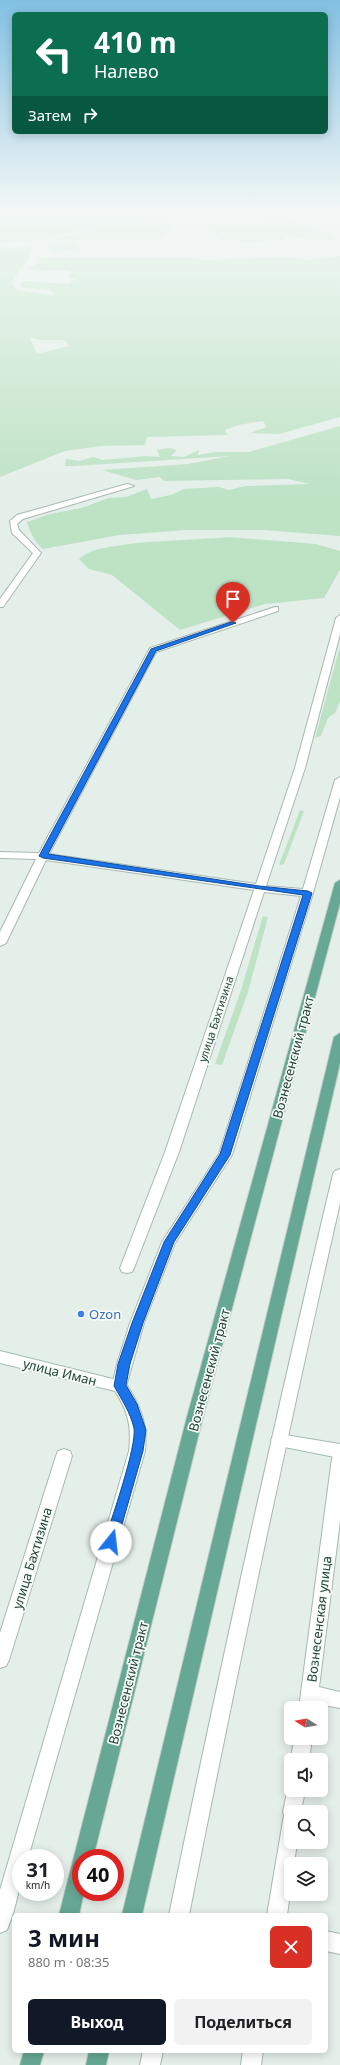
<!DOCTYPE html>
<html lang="ru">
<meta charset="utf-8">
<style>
body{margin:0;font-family:"Noto Sans",sans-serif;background:#f2f2f2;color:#202124;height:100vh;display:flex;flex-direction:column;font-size:15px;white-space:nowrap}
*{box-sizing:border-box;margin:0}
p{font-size:13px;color:#757577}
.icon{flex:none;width:22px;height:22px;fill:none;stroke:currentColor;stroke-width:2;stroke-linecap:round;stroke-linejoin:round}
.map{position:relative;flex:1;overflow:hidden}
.drawer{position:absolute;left:12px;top:1913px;width:316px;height:140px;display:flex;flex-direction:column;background:#fff;border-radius:6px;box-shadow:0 2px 10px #0003}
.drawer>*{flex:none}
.banner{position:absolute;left:12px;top:12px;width:316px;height:122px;border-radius:6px;box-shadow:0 2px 10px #0003;background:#0b6e4f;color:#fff;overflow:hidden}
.needle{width:26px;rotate:281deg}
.tools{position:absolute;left:284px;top:1701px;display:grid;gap:8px}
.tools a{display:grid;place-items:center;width:44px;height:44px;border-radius:6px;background:#fff;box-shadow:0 2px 10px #0003;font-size:20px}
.speed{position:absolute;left:12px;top:1849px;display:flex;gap:8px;font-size:20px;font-weight:700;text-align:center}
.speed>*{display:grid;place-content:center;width:52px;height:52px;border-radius:50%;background:#fff;box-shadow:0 2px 10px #0003;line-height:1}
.speed small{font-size:10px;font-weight:400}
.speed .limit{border:6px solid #d22;background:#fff;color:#111}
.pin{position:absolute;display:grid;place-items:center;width:34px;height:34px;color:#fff;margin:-41px -17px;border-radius:50% 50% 50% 0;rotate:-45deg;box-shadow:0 0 4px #0007}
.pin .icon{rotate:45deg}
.me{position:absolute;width:44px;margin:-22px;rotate:16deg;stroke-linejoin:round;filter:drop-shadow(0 0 3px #0008)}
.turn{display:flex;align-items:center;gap:14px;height:84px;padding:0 16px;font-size:18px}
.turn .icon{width:52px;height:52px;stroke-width:2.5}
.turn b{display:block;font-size:28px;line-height:34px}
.then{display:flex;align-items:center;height:38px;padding:0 16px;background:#0003;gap:8px;font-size:15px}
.round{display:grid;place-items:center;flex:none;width:42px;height:42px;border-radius:6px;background:#f2f2f2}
.headline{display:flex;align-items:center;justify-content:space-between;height:68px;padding:0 16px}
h1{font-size:24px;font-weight:700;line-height:30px;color:#111827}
.primary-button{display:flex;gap:8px;margin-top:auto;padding:8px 16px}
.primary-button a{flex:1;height:46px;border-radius:6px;background:#111827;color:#fff;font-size:16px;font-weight:700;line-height:46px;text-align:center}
.primary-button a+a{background:#f2f2f2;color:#202124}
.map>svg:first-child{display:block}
.green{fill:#bde2c4;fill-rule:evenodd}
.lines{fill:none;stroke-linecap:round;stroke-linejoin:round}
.street-casing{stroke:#a7b8b1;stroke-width:2}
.secondary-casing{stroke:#a2bcb1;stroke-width:2}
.primary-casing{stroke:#c1cbc7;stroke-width:2}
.street{fill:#fff;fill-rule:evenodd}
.secondary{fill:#fff;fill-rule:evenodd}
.primary{fill:#66a893;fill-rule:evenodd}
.route{fill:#1a73e8;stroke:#114b97}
.shop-dot{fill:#3f7fe0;stroke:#f7fbf8;stroke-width:1.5}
.labels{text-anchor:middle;stroke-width:3.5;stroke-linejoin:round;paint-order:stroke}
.street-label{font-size:11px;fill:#224438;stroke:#f7fbf8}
.near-street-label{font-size:13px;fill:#224438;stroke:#f7fbf8}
.near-shop-label{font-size:13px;fill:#366cbe;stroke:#f7fbf8;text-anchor:start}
</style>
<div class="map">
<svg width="340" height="2065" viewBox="0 0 340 2065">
<rect width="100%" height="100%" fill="#e5efea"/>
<path class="green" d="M 0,211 L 184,211 L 181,218 L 90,228 L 41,240 L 0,242 Z
M 217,211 L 287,211 L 285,215 L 265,216 L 246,214 L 235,218 L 214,215 L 219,211 Z
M 276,218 C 303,222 315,227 339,240 L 304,239 L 286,236 L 283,240 L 251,242 L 221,240 L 201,225 L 204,223 L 255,224 Z
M 161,222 L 173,224 L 162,238 L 150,240 L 55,240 L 92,229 Z
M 57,243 L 77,243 L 80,248 L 57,253 L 47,248 Z
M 33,247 L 28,255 L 30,258 L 22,266 L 11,283 L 17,290 L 56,296 L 49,290 L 20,287 L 23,281 L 68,284 L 76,279 L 68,278 L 71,271 C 56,268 43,273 28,269 L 43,260 L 36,258 L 191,258 L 200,260 L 290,257 L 308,260 L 340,256 L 340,417 L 279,434 L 250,433 L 267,427 L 263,421 L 238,425 L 225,430 L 227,435 L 147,437 L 145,445 L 101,446 L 65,451 L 0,477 L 0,249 ZM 29,337 L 40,340 L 64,340 L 69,346 L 37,354 Z
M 340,426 L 340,536 L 264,530 L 187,530 L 120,535 L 43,549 C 35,542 30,533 27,522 L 50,514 L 81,508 L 109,498 L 126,497 L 147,489 L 151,499 L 171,495 L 184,489 L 219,487 L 229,490 L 245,486 L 310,484 L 288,479 L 164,481 L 160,477 L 136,480 L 102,470 L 188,464 L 230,456 L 74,466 L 65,466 L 66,459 L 80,461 L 93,457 L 103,460 L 146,456 L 160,457 L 157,450 L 169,448 L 177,450 L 171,456 L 184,457 L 199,450 L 198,455 L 216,452 L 249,452 Z
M 229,537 L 316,544 L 340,551 L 340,570 L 324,598 L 265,604 L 180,630 L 112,575 L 89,569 L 79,559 C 84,555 89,552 95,550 C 136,540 186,541 229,537 Z
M 340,646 L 340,701 L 335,713 L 328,718 L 321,736 L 315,738 Z
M 300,810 L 304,811 L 284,864 L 279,865 Z
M 263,916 L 268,917 L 248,992 L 222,1065 L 215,1064 L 241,990 Z"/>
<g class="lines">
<defs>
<path id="street" d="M 127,484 L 134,486 L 23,519 L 17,524 L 19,530 L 41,553 L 3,607 L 0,607 L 0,599 L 33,553 L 12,533 L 10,521 L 17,515 Z
M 275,607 L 278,607 L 278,611 L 156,652 L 49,854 L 256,884 L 295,768 L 336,618 L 340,615 L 340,634 L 305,768 L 266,886 L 303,889 L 335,780 L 340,777 L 340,797 L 313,893 L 232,1155 L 175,1243 L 144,1323 L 125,1390 L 120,1392 L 115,1390 L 112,1386 L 117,1364 L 130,1323 L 162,1242 L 219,1154 L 301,896 L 264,892 L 179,1152 L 134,1268 L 132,1272 L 127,1273 L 122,1272 L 120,1268 L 165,1152 L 254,890 L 46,860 L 6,943 L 0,946 L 0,932 L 36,859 L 0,858 L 0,852 L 39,853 L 150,648 Z
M 340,1169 L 340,1203 C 286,1440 236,1677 189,1915 L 169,1915 C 220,1667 275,1420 333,1174 L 335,1171 Z
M 64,1449 L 70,1451 L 72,1456 L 9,1660 L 6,1666 L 0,1668 L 0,1633 L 56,1456 L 58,1451 Z
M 340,1451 L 340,1521 L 319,1687 L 340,1692 L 340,1708 L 317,1704 L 317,1708 L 299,1708 L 332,1458 L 334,1453 Z
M 294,1738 L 312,1738 L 309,1760 L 291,1760 Z
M 289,1783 L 291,1783 L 291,1790 L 305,1790 L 301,1812 L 291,1812 L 291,1842 L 297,1842 L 294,1864 L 291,1864 L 291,1886 L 287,1915 L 267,1915 L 284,1815 L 283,1812 Z
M 326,1931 L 340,1934 L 340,1954 L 326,1951 Z
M 143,2051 L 163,2051 L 160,2065 L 140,2065 Z
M 243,2051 L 263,2051 L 261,2065 L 241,2065 Z"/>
<path id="secondary" d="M 0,1351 L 125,1382 C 140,1405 148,1423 145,1451 L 28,1858 L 21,1858 C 21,1885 17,1905 7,1930 L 0,1933 L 0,1890 L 129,1451 C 132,1427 128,1411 115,1391 L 0,1363 Z
M 279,1434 L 340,1444 L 340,1458 L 274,1445 L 271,1440 L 274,1435 Z"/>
<path id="primary" d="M 340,880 L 340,903 L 203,1417 L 93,1858 L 81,1858 L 81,1892 L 84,1892 L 79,1915 L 59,1915 L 187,1417 L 335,883 Z
M 340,1033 L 340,1063 L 142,1915 L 122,1915 L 334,1037 Z
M 24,2051 L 44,2051 L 40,2065 L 20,2065 Z
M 89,2051 L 109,2051 L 106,2065 L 86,2065 Z"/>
</defs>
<use href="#street" class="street-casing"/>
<use href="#secondary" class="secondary-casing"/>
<use href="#primary" class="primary-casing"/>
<use href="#street" class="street"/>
<use href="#secondary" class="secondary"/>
<use href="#primary" class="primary"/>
</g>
<linearGradient id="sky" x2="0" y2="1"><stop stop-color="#82c0e2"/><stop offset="0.42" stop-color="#f3f8f6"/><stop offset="1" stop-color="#f3f8f6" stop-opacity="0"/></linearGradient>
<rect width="340" height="500" fill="url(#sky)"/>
<path class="route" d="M 231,622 L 236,623 L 156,651 L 48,854 L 259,886 L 308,891 L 312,893 L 230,1155 L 174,1242 L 143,1323 L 130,1364 L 126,1385 L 137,1404 L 146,1430 L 143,1451 L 117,1542 L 115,1546 L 111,1548 L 106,1546 L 104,1542 C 111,1521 137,1446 134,1428 C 130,1412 122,1400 114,1386 L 118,1364 L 132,1323 L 164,1242 L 220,1154 L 303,895 L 43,858 L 39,856 L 151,649 Z"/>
<circle class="shop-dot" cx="81" cy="1314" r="4"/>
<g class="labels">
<g class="street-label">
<text transform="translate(216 1019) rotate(-72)" y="4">улица Бахтизина</text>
</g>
<g class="near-street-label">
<text transform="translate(293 1057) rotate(-75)" y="5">Вознесенский тракт</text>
<text transform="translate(209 1370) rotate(-75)" y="5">Вознесенский тракт</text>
<text transform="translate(60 1372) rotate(14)" y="5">улица Иман</text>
<text transform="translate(32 1558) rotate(-73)" y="5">улица Бахтизина</text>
<text transform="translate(319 1619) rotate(-83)" y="5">Вознесенская улица</text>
<text transform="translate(128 1683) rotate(-76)" y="5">Вознесенский тракт</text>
</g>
<g class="near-shop-label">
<text x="89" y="1319">Ozon</text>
</g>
</g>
</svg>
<div class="tools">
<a><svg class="needle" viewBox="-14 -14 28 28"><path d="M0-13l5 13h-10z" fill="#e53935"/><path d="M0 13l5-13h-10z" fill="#757577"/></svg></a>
<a><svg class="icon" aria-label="sound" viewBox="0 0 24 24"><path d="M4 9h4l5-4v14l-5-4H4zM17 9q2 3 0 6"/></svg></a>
<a><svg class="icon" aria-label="search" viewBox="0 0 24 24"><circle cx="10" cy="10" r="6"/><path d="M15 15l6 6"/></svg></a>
<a><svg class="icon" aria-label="layers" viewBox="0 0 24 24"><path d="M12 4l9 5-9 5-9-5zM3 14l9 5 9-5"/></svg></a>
</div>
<div class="speed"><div>31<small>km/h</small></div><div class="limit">40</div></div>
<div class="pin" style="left:233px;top:623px;background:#d93025"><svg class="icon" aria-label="arrive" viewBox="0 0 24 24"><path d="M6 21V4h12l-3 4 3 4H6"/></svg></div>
<svg class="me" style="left:111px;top:1542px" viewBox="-20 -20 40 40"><circle r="19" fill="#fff"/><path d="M0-13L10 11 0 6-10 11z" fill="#1a73e8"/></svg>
<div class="banner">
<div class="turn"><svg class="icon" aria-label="left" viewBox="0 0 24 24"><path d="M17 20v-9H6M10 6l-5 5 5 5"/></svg><div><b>410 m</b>Налево</div></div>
<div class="then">Затем<svg class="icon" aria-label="right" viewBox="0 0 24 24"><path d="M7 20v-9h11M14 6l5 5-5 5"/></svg></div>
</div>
<section class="drawer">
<div class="headline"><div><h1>3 мин</h1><p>880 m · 08:35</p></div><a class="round" style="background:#d93025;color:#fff"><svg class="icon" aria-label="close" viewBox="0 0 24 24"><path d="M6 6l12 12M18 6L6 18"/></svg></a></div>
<div class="primary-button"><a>Выход</a><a>Поделиться</a></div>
</section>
</div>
